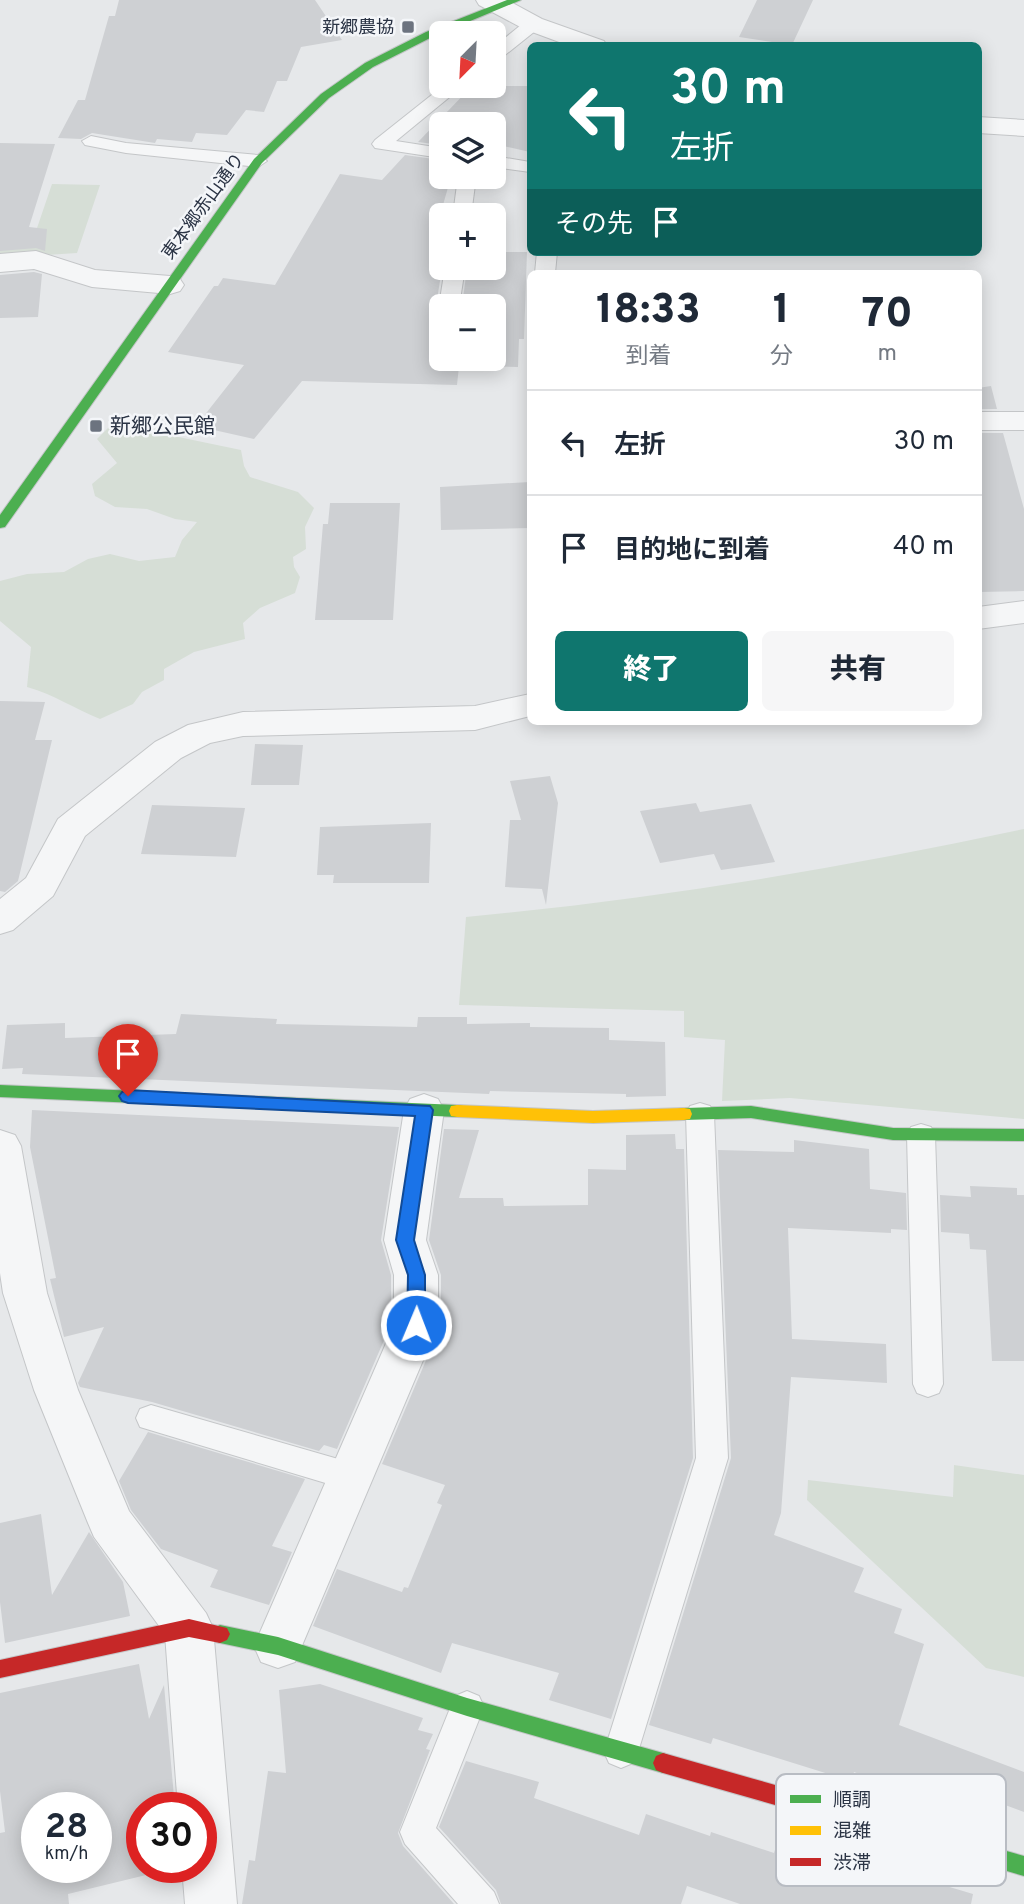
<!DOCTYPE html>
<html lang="ja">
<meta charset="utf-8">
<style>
body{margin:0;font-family:Overpass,"Noto Sans JP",sans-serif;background:#f6f6f7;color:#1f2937;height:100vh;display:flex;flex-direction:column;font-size:26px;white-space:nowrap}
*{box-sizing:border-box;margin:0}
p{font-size:23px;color:#747a83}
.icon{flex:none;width:38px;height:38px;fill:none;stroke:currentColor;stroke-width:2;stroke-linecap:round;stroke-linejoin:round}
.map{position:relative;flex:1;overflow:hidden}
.details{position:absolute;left:527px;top:270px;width:455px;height:455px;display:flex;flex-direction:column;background:#fff;border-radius:10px;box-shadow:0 4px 18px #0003}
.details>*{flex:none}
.banner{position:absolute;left:527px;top:42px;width:455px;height:214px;border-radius:10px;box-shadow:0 4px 18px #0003;background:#0f766e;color:#fff;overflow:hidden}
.needle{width:46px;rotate:204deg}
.fabs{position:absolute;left:429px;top:21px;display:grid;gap:14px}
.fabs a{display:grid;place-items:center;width:77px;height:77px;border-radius:10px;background:#fff;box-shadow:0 4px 18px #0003;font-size:35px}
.speed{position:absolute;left:21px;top:1792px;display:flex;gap:14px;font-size:35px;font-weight:700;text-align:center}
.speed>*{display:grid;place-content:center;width:91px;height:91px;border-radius:50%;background:#fff;box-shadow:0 4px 18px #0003;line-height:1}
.speed small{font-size:18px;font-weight:400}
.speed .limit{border:10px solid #d22;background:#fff;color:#111}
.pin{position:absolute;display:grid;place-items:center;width:60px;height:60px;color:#fff;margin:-72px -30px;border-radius:50% 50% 50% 0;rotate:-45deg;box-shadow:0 0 7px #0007}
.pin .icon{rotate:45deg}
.me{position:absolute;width:77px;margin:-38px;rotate:1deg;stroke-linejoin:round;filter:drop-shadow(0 0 5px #0008)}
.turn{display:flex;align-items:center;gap:24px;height:147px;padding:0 28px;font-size:32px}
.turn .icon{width:91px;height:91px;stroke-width:2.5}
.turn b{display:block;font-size:49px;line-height:60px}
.then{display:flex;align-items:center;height:66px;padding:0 28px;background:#0003;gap:14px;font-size:26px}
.eta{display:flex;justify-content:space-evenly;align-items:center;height:119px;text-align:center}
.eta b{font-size:42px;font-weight:800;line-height:49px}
.action{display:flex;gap:14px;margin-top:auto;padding:14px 28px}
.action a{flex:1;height:80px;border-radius:10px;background:#0f766e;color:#fff;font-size:28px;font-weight:800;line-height:80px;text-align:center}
.action a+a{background:#f6f6f7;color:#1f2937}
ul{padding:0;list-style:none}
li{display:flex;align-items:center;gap:21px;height:105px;padding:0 28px;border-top:2px solid #e0e1e3}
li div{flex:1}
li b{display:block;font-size:26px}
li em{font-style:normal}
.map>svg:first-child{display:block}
.green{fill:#d6ded6}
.building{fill:#ced0d3;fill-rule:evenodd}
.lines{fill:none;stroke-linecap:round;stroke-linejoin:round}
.lane-casing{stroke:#c4c6c8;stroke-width:2}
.street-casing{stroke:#c4c6c8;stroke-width:2}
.fast-casing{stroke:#c4c6c8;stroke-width:2}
.slow-casing{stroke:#c4c6c8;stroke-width:2}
.jam-casing{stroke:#c4c6c8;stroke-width:2}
.lane{fill:#f5f6f7;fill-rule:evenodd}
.street{fill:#f5f6f7;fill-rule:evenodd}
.fast{fill:#4caf50;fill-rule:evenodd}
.slow{fill:#ffc107;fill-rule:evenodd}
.jam{fill:#c62828;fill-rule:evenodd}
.route{fill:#1a73e8;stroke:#114b97;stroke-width:2}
.poi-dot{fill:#6c737f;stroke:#f4f6f9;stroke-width:2.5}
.labels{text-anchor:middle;stroke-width:5;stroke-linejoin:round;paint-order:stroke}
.far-poi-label{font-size:18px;fill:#2b3445;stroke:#f4f6f9;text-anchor:end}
.far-street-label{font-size:18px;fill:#2b3445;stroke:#f4f6f9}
.poi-label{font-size:21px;fill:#2b3445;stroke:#f4f6f9;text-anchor:start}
.key{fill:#f4f6f9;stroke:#b8bcc3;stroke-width:2}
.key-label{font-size:19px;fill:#2b3445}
</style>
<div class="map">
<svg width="1024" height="1904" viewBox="0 0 1024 1904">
<rect width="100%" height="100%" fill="#e6e8ea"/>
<path class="green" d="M 52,184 L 100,185 L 77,253 L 0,258 L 0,228 L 37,228 Z
M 139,422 L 164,434 L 241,450 L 244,466 L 250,477 L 298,492 L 314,508 L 305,527 L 306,549 L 293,557 L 294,567 L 300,577 L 295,593 L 260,608 L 243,623 L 245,639 L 194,652 L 164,669 L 164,680 L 142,692 L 133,704 L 100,719 C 75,709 53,694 27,687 L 31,647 L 0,621 L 0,581 L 27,574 L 64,572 L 88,559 L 110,554 L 139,561 L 175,557 L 182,540 L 197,522 L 175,519 L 147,509 L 115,507 L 95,496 L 92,484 L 117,463 L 97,439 L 110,426 Z
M 1024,829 L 1024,1119 L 790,1098 L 722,1101 L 725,1040 L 684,1037 L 684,1011 L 459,1005 L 466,917 C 654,899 839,869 1024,829 Z
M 954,1465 L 1024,1475 L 1024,1677 L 986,1668 L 807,1500 L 808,1480 L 953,1497 Z"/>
<path class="building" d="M 119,0 L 315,0 L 342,40 L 301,47 L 287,81 L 277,81 L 264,112 L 246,110 L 227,135 L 196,133 L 192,142 L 157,139 L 155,143 L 92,133 L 81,139 L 58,138 L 78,100 L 85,100 L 109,16 L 115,16 Z
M 757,0 L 813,0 L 792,45 L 739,37 Z
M 472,86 L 530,86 L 530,152 L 494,144 L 494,124 L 441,124 L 441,145 L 418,142 Z
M 0,143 L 55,144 L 29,227 L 47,229 L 45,251 L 36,248 L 0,251 Z
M 405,155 L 441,160 L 441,177 L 451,177 L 435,233 L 440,234 L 436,252 L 441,252 L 442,268 L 436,306 L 441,312 L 441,359 L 494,359 L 494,306 L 462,306 L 467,268 L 494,268 L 494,252 L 527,252 L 524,339 L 519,339 L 518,367 L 459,366 L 457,385 L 302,381 L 254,439 L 196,426 L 244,365 L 168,352 L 214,286 L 218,286 L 223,278 L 275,285 L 340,174 L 382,180 Z
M 34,272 L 42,274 L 38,317 L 0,318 L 0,275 Z
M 991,386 L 997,409 L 978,409 L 978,388 Z
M 978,433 L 1003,433 L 1024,509 L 1024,591 L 978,592 Z
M 530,482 L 530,528 L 441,530 L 440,487 Z
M 330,503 L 400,503 L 393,620 L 315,620 L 323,524 L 328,524 Z
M 0,701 L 45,702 L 35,740 L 52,740 L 18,881 L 5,892 L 0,891 Z
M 255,744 L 303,745 L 299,785 L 251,785 Z
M 550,776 L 558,803 L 546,905 L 542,889 L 505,887 L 510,820 L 521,820 L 510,781 Z
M 696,803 L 700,812 L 751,804 L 775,862 L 721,870 L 714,854 L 660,863 L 640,811 Z
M 152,805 L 245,808 L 236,857 L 141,854 Z
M 431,823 L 429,883 L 333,883 L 334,875 L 317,875 L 320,827 Z
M 181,1014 L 277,1019 L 276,1024 L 417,1027 L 418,1017 L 467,1017 L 467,1024 L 530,1023 L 530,1027 L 609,1028 L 609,1040 L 665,1042 L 666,1096 L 626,1097 L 626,1094 L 490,1091 L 489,1094 L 22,1074 L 23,1068 L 2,1069 L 7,1025 L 65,1023 L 65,1038 L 176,1034 Z
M 32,1110 L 399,1127 L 381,1240 L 391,1275 L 391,1324 L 337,1449 L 324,1445 L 319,1451 L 152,1402 L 80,1387 L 78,1383 L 104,1327 L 64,1337 L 50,1279 L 56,1278 L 30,1147 Z
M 444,1129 L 479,1130 L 459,1198 L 503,1198 L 504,1206 L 588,1205 L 588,1169 L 626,1170 L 626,1135 L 675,1134 L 676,1149 L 684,1149 L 693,1458 L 611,1719 L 549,1700 L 559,1673 L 452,1643 L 441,1673 L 313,1626 L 337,1569 L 402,1592 L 404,1587 L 408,1588 L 442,1505 L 437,1503 L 445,1485 L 382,1464 L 441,1325 L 441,1275 L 429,1240 Z
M 794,1140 L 869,1149 L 870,1189 L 906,1193 L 907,1230 L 891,1229 L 891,1233 L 788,1228 L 792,1339 L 886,1344 L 887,1383 L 791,1377 L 781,1513 L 774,1535 L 864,1568 L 854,1592 L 902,1609 L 894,1633 L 924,1644 L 899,1725 L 1024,1772 L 1024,1812 L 978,1795 L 971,1817 L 854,1772 L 851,1781 L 713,1738 L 711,1744 L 649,1725 L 731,1458 L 718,1150 L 794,1152 Z
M 970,1186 L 1017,1188 L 1017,1195 L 1024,1195 L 1024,1361 L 992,1361 L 986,1250 L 970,1249 L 969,1234 L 941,1232 L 940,1195 L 971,1197 Z
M 148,1432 L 305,1479 L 272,1546 L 292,1552 L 269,1605 L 210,1587 L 218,1570 L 161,1549 L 131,1510 L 119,1481 Z
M 41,1514 L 52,1595 L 89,1532 L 123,1582 L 130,1616 L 5,1643 L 0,1602 L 0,1523 Z
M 139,1664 L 149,1719 L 164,1685 L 175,1808 L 142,1808 L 142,1867 L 179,1867 L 68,1894 L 69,1904 L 0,1904 L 0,1833 L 5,1832 L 0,1791 L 0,1693 ZM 37,1808 L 96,1808 L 96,1867 L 37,1867 Z
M 320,1684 L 423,1718 L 418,1730 L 433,1734 L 426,1749 L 430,1750 L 398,1833 L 403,1846 L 454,1904 L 242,1904 L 249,1860 L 255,1861 L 268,1771 L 286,1773 L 279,1690 Z
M 466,1761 L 539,1782 L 534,1798 L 639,1835 L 646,1814 L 710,1836 L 711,1832 L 774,1853 L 779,1836 L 973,1894 L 971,1904 L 740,1904 L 687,1886 L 681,1904 L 501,1904 L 496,1890 L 439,1827 Z"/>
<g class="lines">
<defs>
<path id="lane" d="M 533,19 L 542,24 L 539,28 L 500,59 L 494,60 L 494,47 L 527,20 Z
M 443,86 L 463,86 L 396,141 L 441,148 L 441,158 L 375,148 L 372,144 L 375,140 Z
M 91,136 L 126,143 L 258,155 L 267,161 L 258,167 L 126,153 L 85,145 L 82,141 Z
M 494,156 L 530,162 L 530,172 L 494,167 Z
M 458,177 L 476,177 L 471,215 L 453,215 Z
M 537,252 L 557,252 L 555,273 L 535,273 Z
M 445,268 L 465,268 L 459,306 L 441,306 L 441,309 L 439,306 Z
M 700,1103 L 710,1106 L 714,1114 L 728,1458 L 638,1752 L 633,1763 L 621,1768 L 609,1763 L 604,1752 L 696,1458 L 686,1114 L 690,1106 Z
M 921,1124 L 931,1127 L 935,1135 L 943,1384 L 939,1393 L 928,1397 L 917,1393 L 913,1384 L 907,1135 L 911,1127 Z
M 151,1405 L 352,1463 L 363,1467 L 368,1477 L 363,1487 L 352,1491 L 140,1427 L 136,1418 L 140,1409 Z
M 467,1691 L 479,1696 L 484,1707 L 436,1828 L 494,1892 L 499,1904 L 458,1904 L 405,1844 L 400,1832 L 455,1696 Z"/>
<path id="street" d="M 476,0 L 507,0 L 542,19 L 604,41 L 607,46 L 570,46 L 524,29 L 479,5 Z
M 978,117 L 1024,120 L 1024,136 L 978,133 Z
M 36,251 L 95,270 L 170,276 L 180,279 L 184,285 L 180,291 L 170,294 L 92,287 L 34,269 L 0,272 L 0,254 Z
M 978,412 L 1024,412 L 1024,430 L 978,430 Z
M 1024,601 L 1024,623 L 978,629 L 978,607 Z
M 530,694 L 530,716 L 475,730 L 243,736 L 210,743 L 181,758 L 85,836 L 53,896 L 13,930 L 0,934 L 0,899 L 26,878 L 58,819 L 155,742 L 188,725 L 243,712 L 475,706 Z
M 424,1094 L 438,1099 L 444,1110 L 426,1240 L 438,1275 L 438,1325 L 295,1662 L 278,1668 L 261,1662 L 254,1646 L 394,1325 L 394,1275 L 384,1240 L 404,1110 L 410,1099 Z
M 0,1130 L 15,1135 L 21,1146 L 47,1293 L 78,1390 L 129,1511 L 206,1613 L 213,1628 L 237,1904 L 185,1904 L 182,1867 L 201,1867 L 201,1808 L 178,1808 L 165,1634 L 94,1537 L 88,1523 L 34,1390 L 3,1293 L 0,1273 Z"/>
<path id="fast" d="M 507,0 L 521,0 L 434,36 L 373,67 L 329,98 L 262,163 L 5,527 L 0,528 L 0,515 L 254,159 L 321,94 L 365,63 L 426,32 Z
M 0,1085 L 457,1105 L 463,1106 L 465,1111 L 463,1116 L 457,1117 L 0,1097 Z
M 751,1106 L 893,1128 L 1024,1129 L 1024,1141 L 893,1140 L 751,1118 L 684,1120 L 678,1119 L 676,1114 L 678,1109 L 684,1108 Z
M 220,1625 L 278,1637 L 467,1698 L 663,1753 L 670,1756 L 673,1763 L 670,1770 L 663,1773 L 467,1716 L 278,1655 L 220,1643 L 213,1640 L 210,1634 L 213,1628 Z
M 908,1823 L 1024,1856 L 1024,1876 L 901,1840 L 898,1833 L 901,1826 Z"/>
<path id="slow" d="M 457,1105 L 593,1111 L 684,1108 L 690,1109 L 692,1114 L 690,1119 L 684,1120 L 593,1123 L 457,1117 L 451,1116 L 449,1111 L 451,1106 Z"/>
<path id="jam" d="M 189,1619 L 227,1628 L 230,1634 L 227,1640 L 220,1643 L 189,1637 L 0,1678 L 0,1660 Z
M 663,1753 L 908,1823 L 915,1826 L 918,1833 L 915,1840 L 908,1843 L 663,1773 L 656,1770 L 653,1763 L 656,1756 Z"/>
</defs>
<use href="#lane" class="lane-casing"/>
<use href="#street" class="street-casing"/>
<use href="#fast" class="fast-casing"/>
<use href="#slow" class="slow-casing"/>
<use href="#jam" class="jam-casing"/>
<use href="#lane" class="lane"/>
<use href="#street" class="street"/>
<use href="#fast" class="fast"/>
<use href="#slow" class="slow"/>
<use href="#jam" class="jam"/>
</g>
<path class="route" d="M 128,1090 L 430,1106 L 433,1110 L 414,1240 L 425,1275 L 425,1325 L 422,1330 L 416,1333 L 409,1330 L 407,1325 L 408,1275 L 396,1240 L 415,1116 L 128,1103 L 122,1101 L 119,1096 L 122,1092 Z"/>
<g class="poi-dot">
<rect x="401" y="20" width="14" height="14" rx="3.5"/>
<rect x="89" y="419" width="14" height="14" rx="3.5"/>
</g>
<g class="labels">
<g class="far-poi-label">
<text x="394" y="33">新郷農協</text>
</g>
<g class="far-street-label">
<text transform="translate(203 206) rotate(-54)" y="6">東本郷赤山通り</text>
</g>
<g class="poi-label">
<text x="110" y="433">新郷公民館</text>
</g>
</g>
<rect x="776" y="1774" width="230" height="112" rx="10" class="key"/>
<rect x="790" y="1795" width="31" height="8" fill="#4caf50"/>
<rect x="790" y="1826" width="31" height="9" fill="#ffc107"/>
<rect x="790" y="1858" width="31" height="8" fill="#c62828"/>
<g class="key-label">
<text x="833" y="1806">順調</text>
<text x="833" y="1837">混雑</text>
<text x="833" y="1869">渋滞</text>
</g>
</svg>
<div class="fabs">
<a><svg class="needle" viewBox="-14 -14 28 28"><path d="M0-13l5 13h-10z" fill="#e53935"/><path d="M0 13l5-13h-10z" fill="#747a83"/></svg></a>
<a><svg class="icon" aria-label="layers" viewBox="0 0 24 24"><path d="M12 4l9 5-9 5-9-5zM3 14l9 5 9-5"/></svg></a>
<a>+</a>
<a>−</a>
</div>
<div class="speed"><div>28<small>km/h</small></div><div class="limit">30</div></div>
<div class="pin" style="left:128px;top:1096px;background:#d93025"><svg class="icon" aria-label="arrive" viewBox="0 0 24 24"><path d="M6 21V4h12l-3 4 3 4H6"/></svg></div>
<svg class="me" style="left:416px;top:1325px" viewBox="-20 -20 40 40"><circle r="17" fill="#1a73e8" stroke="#fff" stroke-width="3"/><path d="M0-11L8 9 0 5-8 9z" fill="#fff"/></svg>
<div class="banner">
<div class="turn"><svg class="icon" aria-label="left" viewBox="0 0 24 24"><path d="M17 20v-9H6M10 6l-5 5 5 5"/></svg><div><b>30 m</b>左折</div></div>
<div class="then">その先<svg class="icon" aria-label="arrive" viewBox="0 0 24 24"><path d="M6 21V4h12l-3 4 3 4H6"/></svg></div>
</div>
<section class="details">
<div class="eta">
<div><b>18:33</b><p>到着</p></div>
<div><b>1</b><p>分</p></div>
<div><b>70</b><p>m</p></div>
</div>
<ul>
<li><svg class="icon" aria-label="left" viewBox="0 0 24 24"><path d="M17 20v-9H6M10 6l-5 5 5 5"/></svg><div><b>左折</b></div><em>30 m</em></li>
<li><svg class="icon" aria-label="arrive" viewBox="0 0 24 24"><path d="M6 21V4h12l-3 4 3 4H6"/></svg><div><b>目的地に到着</b></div><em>40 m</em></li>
</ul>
<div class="action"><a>終了</a><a>共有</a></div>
</section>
</div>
